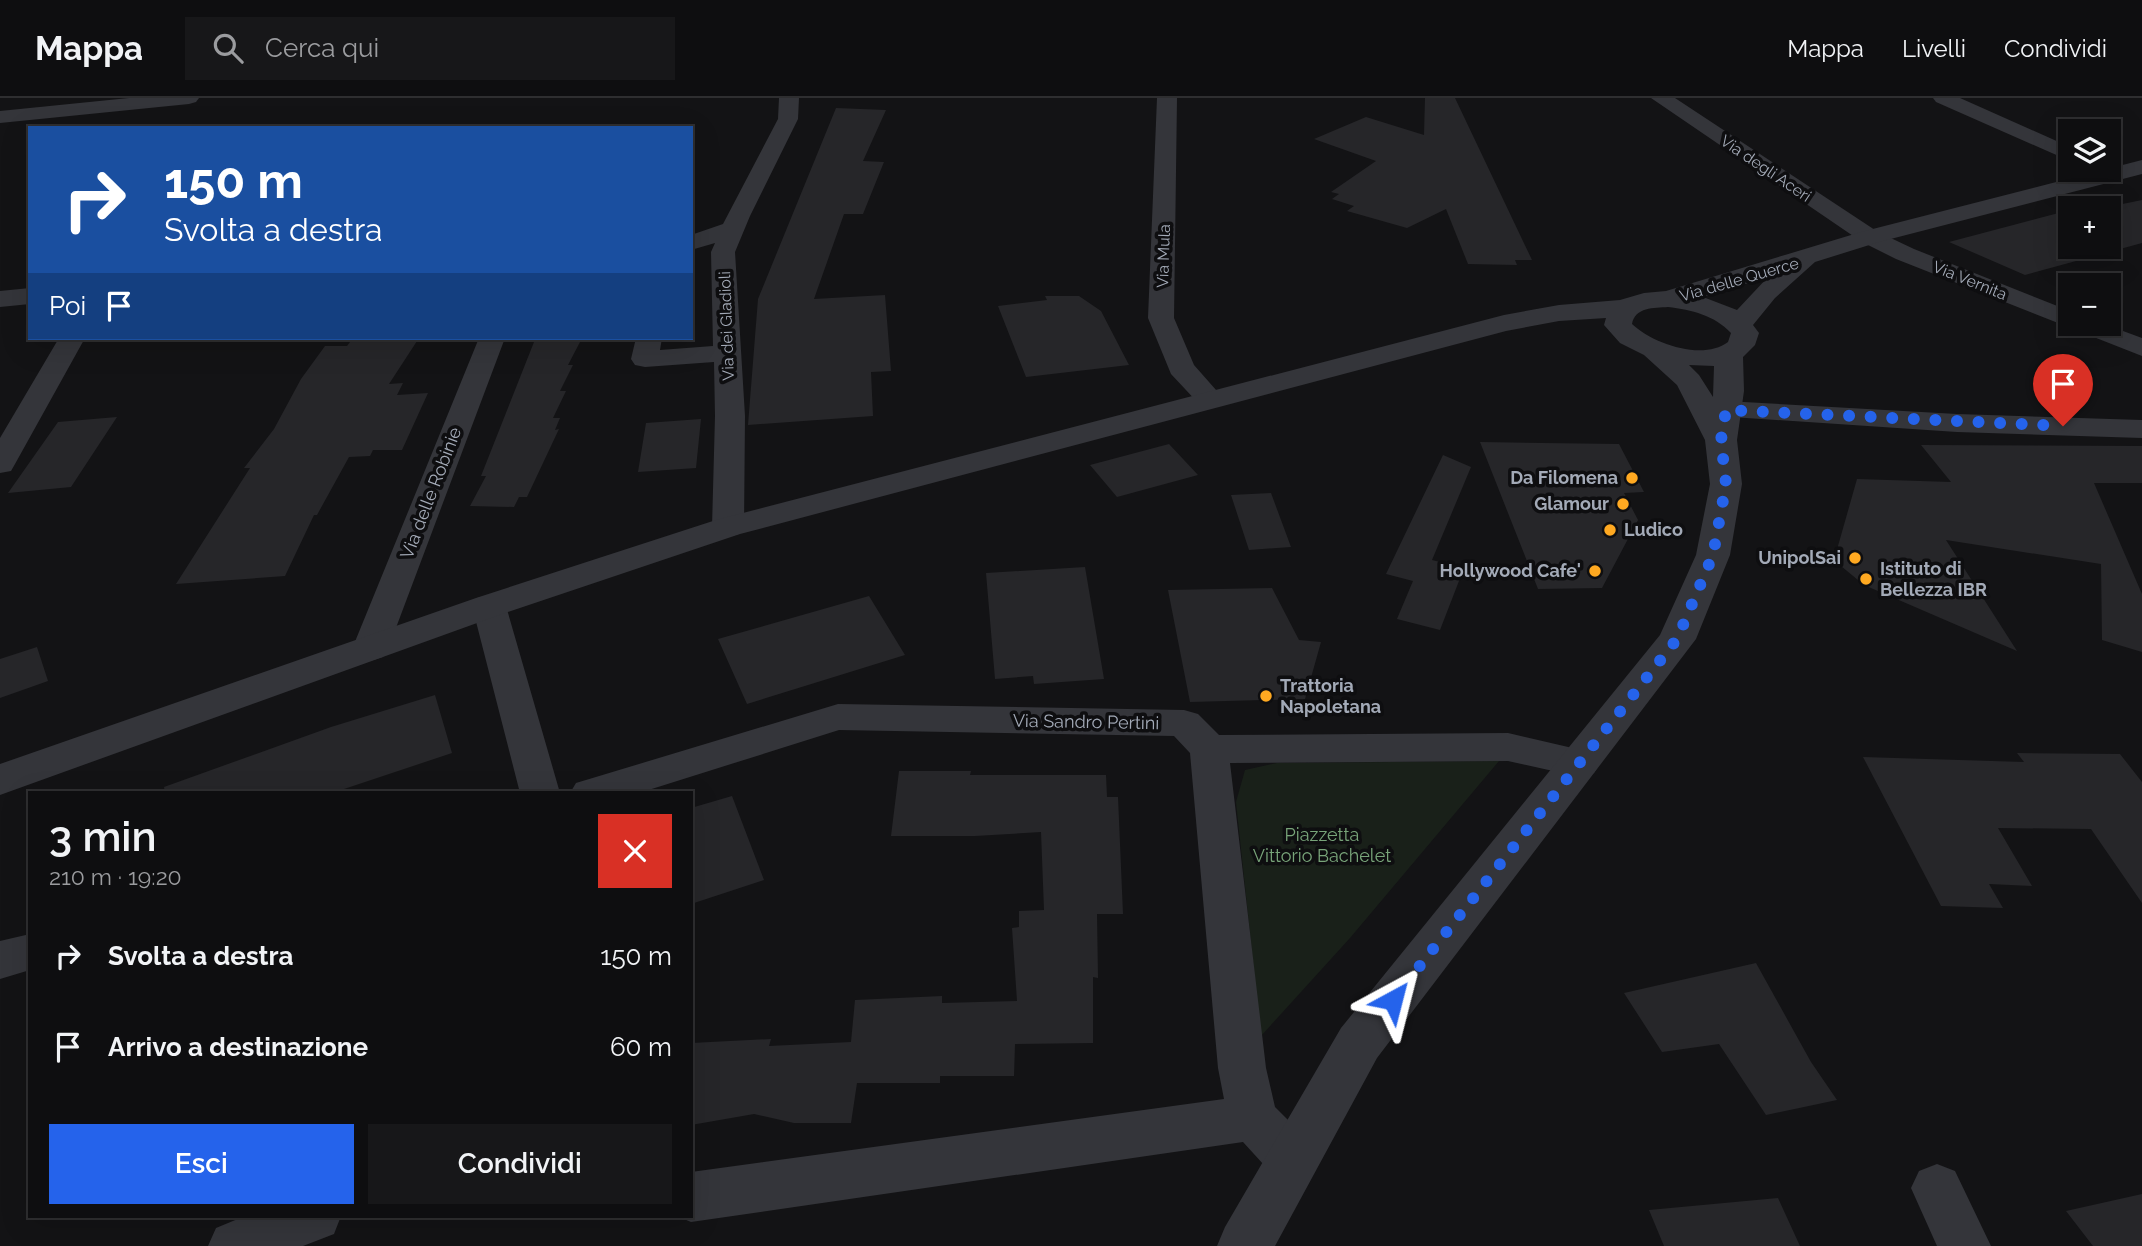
<!DOCTYPE html>
<html lang="it">
<meta charset="utf-8">
<style>
body{margin:0;font-family:Raleway,sans-serif;background:#171719;color:#f1f3f6;height:100vh;display:flex;flex-direction:column;font-size:26px;white-space:nowrap}
*{box-sizing:border-box;margin:0}
p{font-size:23px;color:#9b9c9f}
.icon{flex:none;width:38px;height:38px;fill:none;stroke:currentColor;stroke-width:2;stroke-linecap:round;stroke-linejoin:round}
.map{position:relative;flex:1;overflow:hidden}
.side{position:absolute;left:28px;top:693px;width:665px;height:427px;display:flex;flex-direction:column;background:#0e0e10;border-radius:0px;box-shadow:0 7px 28px #0002,0 0 0 2px #2e2e30}
.side>*{flex:none}
.banner{position:absolute;left:28px;top:28px;width:665px;height:214px;border-radius:0px;box-shadow:0 7px 28px #0002,0 0 0 2px #2e2e30;background:#1a4fa0;color:#fff;overflow:hidden}
.controls{position:absolute;left:2058px;top:21px;display:grid;gap:14px}
.controls a{display:grid;place-items:center;width:63px;height:63px;border-radius:0px;background:#0e0e10;box-shadow:0 7px 28px #0002,0 0 0 2px #2e2e30;font-size:35px}
.pin{position:absolute;display:grid;place-items:center;width:60px;height:60px;color:#fff;margin:-72px -30px;border-radius:50% 50% 50% 0;rotate:-45deg;box-shadow:0 0 7px #0007}
.pin .icon{rotate:45deg}
.me{position:absolute;width:77px;margin:-38px;rotate:38deg;stroke-linejoin:round;filter:drop-shadow(0 0 5px #0008)}
.turn{display:flex;align-items:center;gap:24px;height:147px;padding:0 21px;font-size:32px}
.turn .icon{width:91px;height:91px;stroke-width:2.5}
.turn b{display:block;font-size:49px;line-height:60px}
.then{display:flex;align-items:center;height:66px;padding:0 21px;background:#0003;gap:14px;font-size:26px}
.round{display:grid;place-items:center;flex:none;width:74px;height:74px;border-radius:0px;background:#171719}
.headline{display:flex;align-items:center;justify-content:space-between;height:119px;padding:0 21px}
h1{font-size:42px;font-weight:600;line-height:52px}
.primary-button{display:flex;gap:14px;margin-top:auto;padding:14px 21px}
.primary-button a{flex:1;height:80px;border-radius:0px;background:#2563eb;color:#fff;font-size:28px;font-weight:600;line-height:80px;text-align:center}
.primary-button a+a{background:#171719;color:#f1f3f6}
ul{padding:0;list-style:none}
li{display:flex;align-items:center;gap:21px;height:91px;padding:0 21px}
li div{flex:1}
li b{display:block;font-size:26px}
li em{font-style:normal}
header{display:flex;align-items:center;gap:42px;box-sizing:border-box;height:98px;padding:0 35px;background:#0e0e10;border-bottom:2px solid #2e2e30}
header strong{font-size:33px}
nav{display:flex;gap:38px;margin-inline-start:auto;font-size:24px}
.search{width:490px;height:63px;background:#171719;display:flex;align-items:center;gap:18px;box-sizing:border-box;padding:0 24px;border-radius:0px;color:#9b9c9f;font-size:26px}
.map>svg:first-child{display:block}
.green{fill:#192019}
.building{fill:#262629}
.lines{fill:none;stroke-linecap:round;stroke-linejoin:round}
.minor{fill:#34353a;fill-rule:evenodd}
.tertiary{fill:#34353a;fill-rule:evenodd}
.route{stroke:#2563eb;stroke-width:12;stroke-dasharray:0 21.6}
.poi-dot{fill:#ffa921;stroke:#0e0e10;stroke-width:2.5}
.labels{text-anchor:middle;stroke-width:7;stroke-linejoin:round;paint-order:stroke}
.far-street-label{font-size:16px;fill:#a3aab7;stroke:#0e0e10}
.poi-label{font-size:18px;font-weight:bold;fill:#a3aab7;stroke:#0e0e10;text-anchor:end}
.street-label{font-size:18px;fill:#a3aab7;stroke:#0e0e10}
.park-label{font-size:18px;fill:#78a479;stroke:#0e0e10}
</style>
<header>
<strong>Mappa</strong>
<div class="search"><svg class="icon" aria-label="search" viewBox="0 0 24 24"><circle cx="10" cy="10" r="6"/><path d="M15 15l6 6"/></svg>Cerca qui</div>
<nav><a>Mappa</a><a>Livelli</a><a>Condividi</a></nav>
</header>
<div class="map">
<svg width="2142" height="1148" viewBox="0 0 2142 1148">
<rect width="100%" height="100%" fill="#131315"/>
<path class="green" d="M 1499,663 L 1350,840 L 1261,938 L 1236,704 L 1245,672 L 1277,665 Z"/>
<path class="building" d="M 1425,0 L 1455,0 L 1532,162 L 1515,162 L 1517,167 L 1468,166 L 1446,111 L 1407,130 L 1347,113 L 1354,108 L 1332,101 L 1339,96 L 1331,94 L 1376,63 L 1314,41 L 1366,19 L 1424,37 Z
M 836,10 L 886,12 L 863,63 L 884,64 L 863,116 L 844,116 L 814,201 L 885,197 L 891,273 L 871,274 L 873,318 L 748,327 L 758,201 Z
M 2142,102 L 2142,145 L 2025,177 L 1949,144 L 2070,112 L 2070,149 L 2109,149 L 2109,110 L 2103,110 Z
M 1045,198 L 1079,198 L 1101,213 L 1129,267 L 1026,279 L 998,208 L 1047,202 Z
M 353,240 L 419,240 L 389,286 L 403,285 L 397,297 L 428,295 L 402,352 L 373,352 L 370,358 L 349,359 L 317,417 L 314,417 L 285,478 L 176,486 L 250,370 L 244,370 L 274,331 L 301,281 L 325,248 L 347,248 Z
M 534,244 L 580,244 L 568,267 L 573,267 L 560,293 L 566,293 L 553,320 L 560,320 L 555,332 L 559,331 L 527,399 L 519,399 L 514,409 L 470,408 L 486,378 L 481,378 Z
M 117,319 L 71,389 L 8,395 L 58,324 Z
M 701,321 L 696,370 L 638,374 L 646,325 Z
M 1480,344 L 1619,346 L 1644,394 L 1624,395 L 1638,422 L 1602,490 L 1538,491 Z
M 1169,346 L 1198,377 L 1117,399 L 1090,367 Z
M 1921,347 L 2142,348 L 2142,385 L 2094,385 L 2142,496 L 2142,554 L 2102,542 L 2101,466 L 1946,442 L 2017,553 L 1864,487 L 1841,468 L 1838,448 L 1857,381 L 1951,384 Z
M 1443,357 L 1471,369 L 1432,462 L 1464,470 L 1440,532 L 1397,521 L 1413,483 L 1386,476 Z
M 1271,395 L 1291,449 L 1249,452 L 1231,397 Z
M 1085,469 L 1104,581 L 1034,586 L 1033,578 L 995,581 L 986,475 Z
M 1272,490 L 1299,542 L 1321,544 L 1305,601 L 1190,604 L 1168,492 Z
M 869,498 L 905,557 L 747,606 L 718,541 Z
M 37,549 L 48,583 L 0,600 L 0,561 Z
M 435,597 L 452,655 L 332,695 L 165,695 L 164,689 L 331,629 Z
M 2017,655 L 2120,656 L 2142,684 L 2142,805 L 2091,731 L 1998,730 L 2032,788 L 1989,786 L 2003,810 L 1941,808 L 1863,659 L 2024,664 Z
M 899,673 L 971,673 L 970,677 L 1106,677 L 1107,699 L 1118,699 L 1123,816 L 1097,816 L 1098,880 L 1093,879 L 1093,945 L 1015,946 L 1014,978 L 940,978 L 940,985 L 857,985 L 851,1025 L 794,1025 L 754,1016 L 691,1027 L 691,945 L 771,941 L 769,948 L 851,944 L 855,902 L 942,898 L 942,905 L 1017,903 L 1012,830 L 1019,829 L 1019,813 L 1044,812 L 1041,734 L 975,738 L 891,738 Z
M 732,698 L 764,782 L 691,806 L 691,710 Z
M 1756,865 L 1811,964 L 1837,1002 L 1766,1017 L 1719,946 L 1662,954 L 1624,895 Z
M 2142,1096 L 2142,1148 L 2093,1148 L 2066,1113 Z
M 1778,1100 L 1800,1148 L 1664,1148 L 1649,1112 Z"/>
<g class="lines">
<path class="minor" d="M 129,0 L 199,0 L 196,4 L 189,6 L 0,25 L 0,13 Z
M 779,0 L 799,0 L 798,21 L 750,118 L 735,154 L 745,318 L 744,429 L 739,436 L 728,439 L 717,436 L 712,429 L 715,318 L 714,264 L 645,269 L 635,267 L 631,261 L 636,240 L 662,240 L 660,252 L 713,248 L 711,154 L 715,145 L 691,152 L 691,137 L 723,126 L 778,21 Z
M 1157,0 L 1177,0 L 1174,220 L 1194,267 L 1224,301 L 1220,307 L 1210,310 L 1200,307 L 1171,276 L 1148,220 Z
M 1651,0 L 1675,0 L 1878,134 L 1914,151 L 2070,213 L 2070,226 L 2104,226 L 2142,240 L 2142,258 L 1896,161 L 1862,144 Z
M 1933,0 L 1960,0 L 2070,49 L 2070,63 L 1936,4 Z
M 30,190 L 30,206 L 0,209 L 0,193 Z
M 59,240 L 85,240 L 15,366 L 11,373 L 0,375 L 0,340 Z
M 479,240 L 505,240 L 388,551 L 383,559 L 370,563 L 357,559 L 352,551 Z
M 1726,303 L 1957,316 L 2142,322 L 2142,340 L 1957,334 L 1716,318 L 1711,312 L 1716,306 Z
M 489,497 L 501,500 L 506,508 L 560,695 L 520,695 L 472,508 L 477,500 Z
M 838,606 L 1184,612 L 1198,616 L 1219,637 L 1508,635 L 1594,655 L 1600,665 L 1594,675 L 1580,679 L 1508,663 L 1230,665 L 1266,970 L 1275,1009 L 1310,1044 L 1318,1061 L 1310,1078 L 1292,1085 L 1274,1078 L 1243,1044 L 691,1124 L 677,1118 L 691,1118 L 691,1074 L 1224,1001 L 1218,970 L 1190,655 L 1174,638 L 839,632 L 639,695 L 570,695 L 576,685 Z
M 30,836 L 30,872 L 0,881 L 0,843 Z
M 1937,1066 L 1955,1073 L 1991,1148 L 1937,1148 L 1911,1090 L 1919,1073 Z
M 245,1118 L 341,1118 L 334,1136 L 303,1148 L 208,1148 L 216,1130 Z"/>
<path class="tertiary" d="M 2142,62 L 2142,76 L 1879,144 L 1815,164 L 1775,200 L 1753,227 L 1759,235 L 1755,247 L 1743,259 L 1744,293 L 1737,342 L 1742,386 L 1730,457 L 1696,541 L 1377,960 L 1275,1148 L 1217,1148 L 1225,1129 L 1341,930 L 1660,537 L 1696,457 L 1710,386 L 1705,342 L 1677,287 L 1644,257 L 1620,245 L 1604,227 L 1606,220 L 1559,223 L 1506,233 L 740,436 L 502,516 L 0,697 L 0,666 L 476,500 L 716,422 L 1504,217 L 1559,207 L 1620,202 L 1644,195 L 1666,193 L 1861,134 ZM 1768,179 L 1737,212 L 1703,199 ZM 1668,209 C 1692,212 1714,217 1731,235 L 1728,244 C 1703,263 1653,246 1632,226 C 1635,209 1654,210 1668,209 ZM 1689,267 L 1714,268 L 1713,299 L 1699,277 Z"/>
</g>
<g class="lines">
<path class="route" d="M 1393,902 L 1677,541 L 1713,457 L 1726,386 L 1721,342 L 1726,312 L 2063,328"/>
</g>
<g class="poi-dot">
<circle cx="1632" cy="380" r="7"/>
<circle cx="1623" cy="406" r="7"/>
<circle cx="1610" cy="432" r="7"/>
<circle cx="1855" cy="460" r="7"/>
<circle cx="1595" cy="473" r="7"/>
<circle cx="1866" cy="481" r="7"/>
<circle cx="1266" cy="598" r="7"/>
</g>
<g class="labels">
<g class="far-street-label">
<text transform="translate(1766 70) rotate(34)" y="6">Via degli Aceri</text>
<text transform="translate(1163 158) rotate(-88)" y="6">Via Mula</text>
<text transform="translate(1739 181) rotate(-16)" y="6">Via delle Querce</text>
<text transform="translate(1970 182) rotate(22)" y="6">Via Vernita</text>
<text transform="translate(726 228) rotate(-92)" y="6">Via dei Gladioli</text>
</g>
<g class="poi-label">
<text x="1618" y="386">Da Filomena</text>
<text x="1609" y="412">Glamour</text>
<text x="1624" y="438" text-anchor="start">Ludico</text>
<text x="1841" y="466">UnipolSai</text>
<text x="1880" y="477" text-anchor="start">Istituto di<tspan x="1880" dy="21">Bellezza IBR</tspan></text>
<text x="1581" y="479">Hollywood Cafe'</text>
<text x="1280" y="594" text-anchor="start">Trattoria<tspan x="1280" dy="21">Napoletana</tspan></text>
</g>
<g class="street-label">
<text transform="translate(431 395) rotate(-69)" y="6">Via delle Robinie</text>
<text transform="translate(1086 624) rotate(1)" y="6">Via Sandro Pertini</text>
</g>
<g class="park-label">
<text x="1322" y="743">Piazzetta<tspan x="1322" dy="21">Vittorio Bachelet</tspan></text>
</g>
</g>
</svg>
<div class="controls">
<a><svg class="icon" aria-label="layers" viewBox="0 0 24 24"><path d="M12 4l9 5-9 5-9-5zM3 14l9 5 9-5"/></svg></a>
<a>+</a>
<a>−</a>
</div>
<div class="pin" style="left:2063px;top:328px;background:#d93025"><svg class="icon" aria-label="arrive" viewBox="0 0 24 24"><path d="M6 21V4h12l-3 4 3 4H6"/></svg></div>
<svg class="me" style="left:1393px;top:902px" viewBox="-20 -20 40 40"><path d="M0-17L14 15 0 8-14 15z" fill="#2563eb" stroke="#fff" stroke-width="4"/></svg>
<div class="banner">
<div class="turn"><svg class="icon" aria-label="right" viewBox="0 0 24 24"><path d="M7 20v-9h11M14 6l5 5-5 5"/></svg><div><b>150 m</b>Svolta a destra</div></div>
<div class="then">Poi<svg class="icon" aria-label="arrive" viewBox="0 0 24 24"><path d="M6 21V4h12l-3 4 3 4H6"/></svg></div>
</div>
<section class="side">
<div class="headline"><div><h1>3 min</h1><p>210 m · 19:20</p></div><a class="round" style="background:#d93025;color:#fff"><svg class="icon" aria-label="close" viewBox="0 0 24 24"><path d="M6 6l12 12M18 6L6 18"/></svg></a></div>
<ul>
<li><svg class="icon" aria-label="right" viewBox="0 0 24 24"><path d="M7 20v-9h11M14 6l5 5-5 5"/></svg><div><b>Svolta a destra</b></div><em>150 m</em></li>
<li><svg class="icon" aria-label="arrive" viewBox="0 0 24 24"><path d="M6 21V4h12l-3 4 3 4H6"/></svg><div><b>Arrivo a destinazione</b></div><em>60 m</em></li>
</ul>
<div class="primary-button"><a>Esci</a><a>Condividi</a></div>
</section>
</div>
